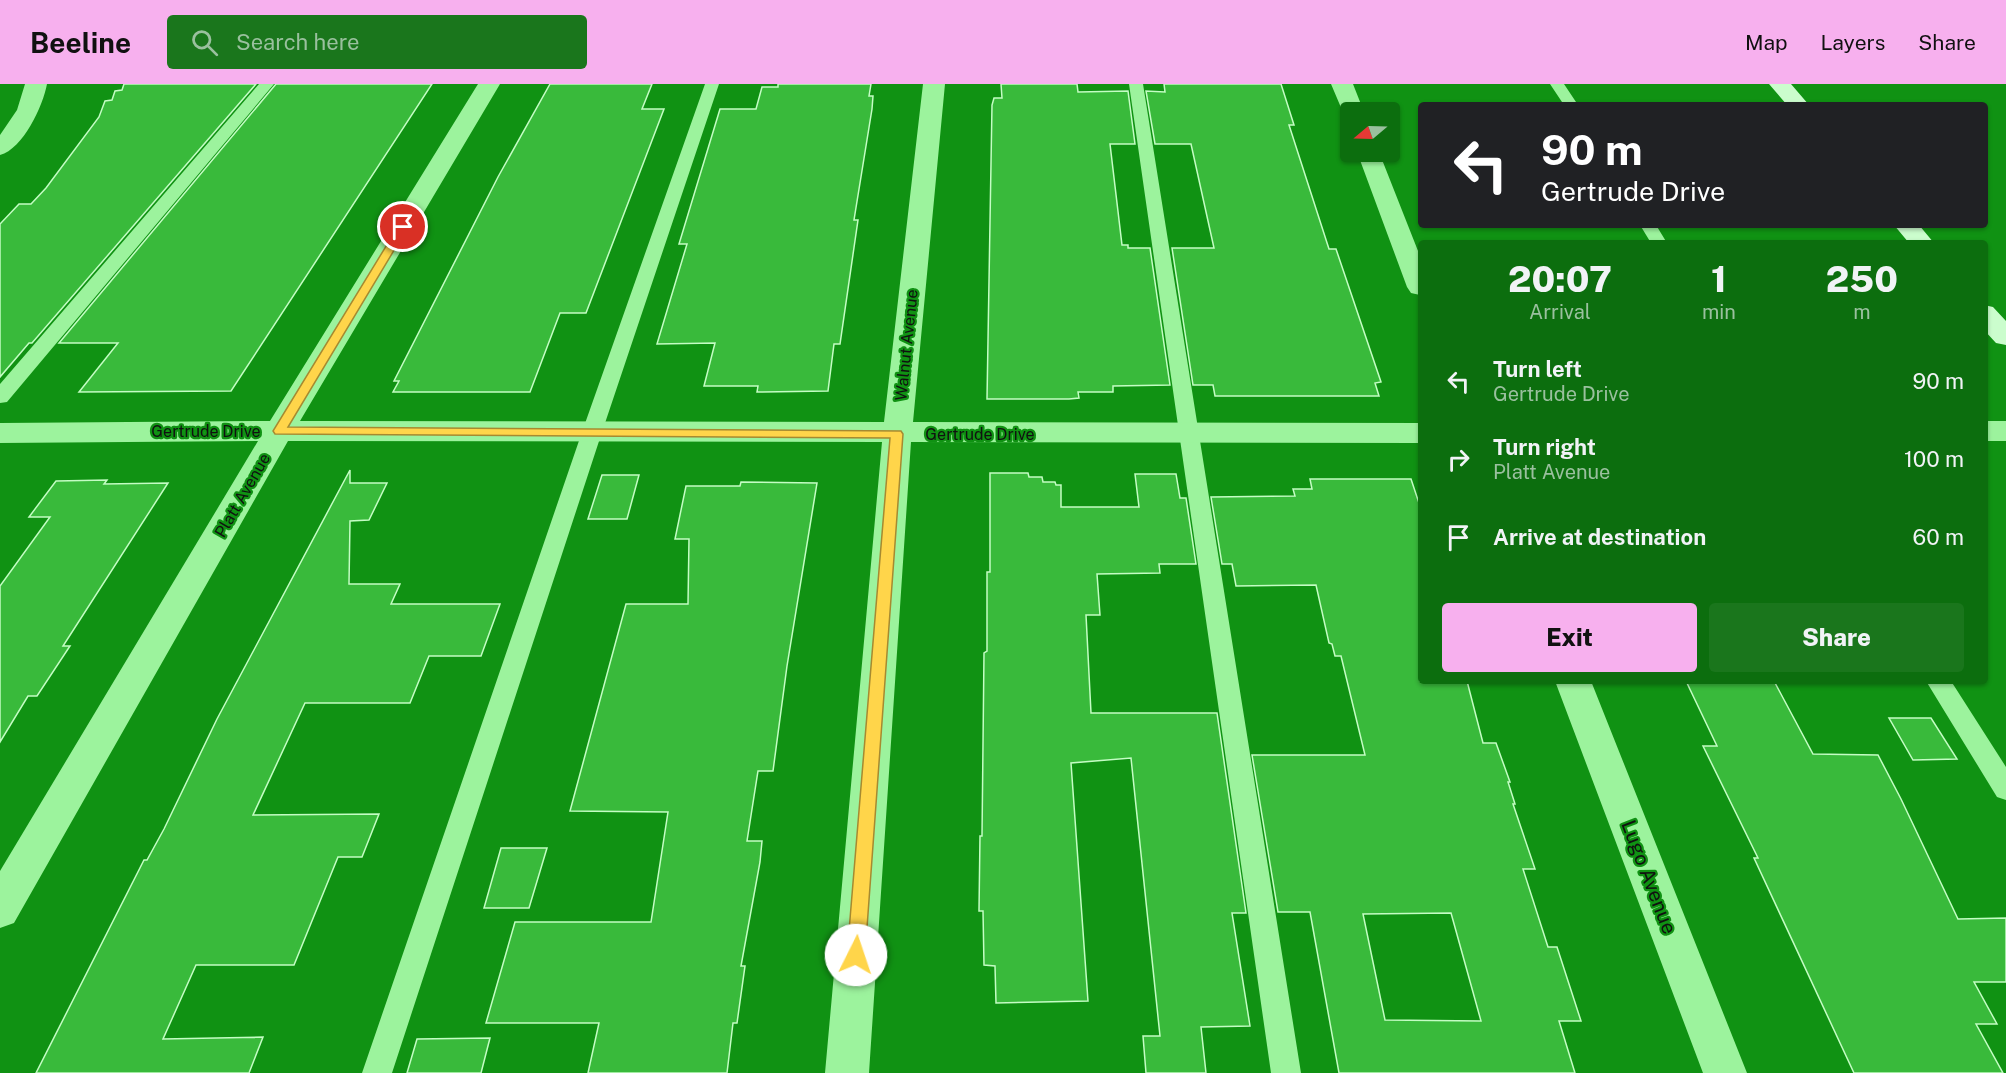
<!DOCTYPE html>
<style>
body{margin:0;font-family:"Public Sans",sans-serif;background:#1a761c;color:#f1f3f6;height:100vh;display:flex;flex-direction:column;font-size:22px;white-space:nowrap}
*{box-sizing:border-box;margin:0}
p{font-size:20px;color:#9ac09e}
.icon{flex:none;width:33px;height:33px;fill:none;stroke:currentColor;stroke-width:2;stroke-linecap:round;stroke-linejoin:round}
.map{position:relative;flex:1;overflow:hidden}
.sheet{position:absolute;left:1418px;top:156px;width:570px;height:444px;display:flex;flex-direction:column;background:#0c6e0e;border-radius:6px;box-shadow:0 2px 4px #0004}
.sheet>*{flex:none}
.top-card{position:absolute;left:1418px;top:18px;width:570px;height:126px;border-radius:6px;box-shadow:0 2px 4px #0004;background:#202124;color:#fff;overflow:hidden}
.needle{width:39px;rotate:251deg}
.tools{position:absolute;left:1340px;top:18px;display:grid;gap:12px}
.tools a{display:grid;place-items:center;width:60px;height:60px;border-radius:6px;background:#0c6e0e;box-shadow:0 2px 4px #0004;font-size:30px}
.pin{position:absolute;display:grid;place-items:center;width:51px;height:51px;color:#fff;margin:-26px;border:3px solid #fff;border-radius:50%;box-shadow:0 2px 6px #0007}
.me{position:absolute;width:66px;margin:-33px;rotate:4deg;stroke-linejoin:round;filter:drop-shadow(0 0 4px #0008)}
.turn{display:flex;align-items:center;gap:21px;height:126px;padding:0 24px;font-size:27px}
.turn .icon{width:78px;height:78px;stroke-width:2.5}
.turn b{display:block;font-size:42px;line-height:51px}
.eta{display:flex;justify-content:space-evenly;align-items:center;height:102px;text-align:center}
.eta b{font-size:36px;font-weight:800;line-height:42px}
.cta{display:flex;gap:12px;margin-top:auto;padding:12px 24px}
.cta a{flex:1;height:69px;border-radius:6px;background:#f7b0ee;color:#111;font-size:24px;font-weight:800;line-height:69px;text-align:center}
.cta a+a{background:#1a761c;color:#f1f3f6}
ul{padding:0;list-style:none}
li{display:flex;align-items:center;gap:18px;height:78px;padding:0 24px}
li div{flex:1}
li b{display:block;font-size:22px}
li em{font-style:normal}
header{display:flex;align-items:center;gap:36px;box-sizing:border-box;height:84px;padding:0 30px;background:#f7b0ee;color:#111}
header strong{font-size:28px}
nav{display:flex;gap:33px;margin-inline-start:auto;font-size:21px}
.search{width:420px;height:54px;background:#1a761c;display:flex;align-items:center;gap:15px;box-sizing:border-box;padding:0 21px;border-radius:6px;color:#9ac09e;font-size:22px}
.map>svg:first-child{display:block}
.building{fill:#39ba3b;stroke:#c4fdc4;stroke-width:1.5;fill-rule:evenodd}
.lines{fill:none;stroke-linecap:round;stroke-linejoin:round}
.lane{fill:#9cf39d;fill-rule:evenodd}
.street{fill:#9cf39d;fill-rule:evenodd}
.secondary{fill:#cbfdcd;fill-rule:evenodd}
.route{fill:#ffd54a;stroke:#a68a30;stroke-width:1.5}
.labels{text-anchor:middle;stroke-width:4.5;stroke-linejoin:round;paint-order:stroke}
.street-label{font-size:16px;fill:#111;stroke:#109213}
.near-street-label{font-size:20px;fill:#111;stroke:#109213}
</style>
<header>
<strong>Beeline</strong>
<div class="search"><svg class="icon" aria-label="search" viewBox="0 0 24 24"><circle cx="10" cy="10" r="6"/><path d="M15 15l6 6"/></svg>Search here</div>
<nav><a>Map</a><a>Layers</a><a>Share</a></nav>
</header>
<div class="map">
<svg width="2006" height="989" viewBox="0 0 2006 989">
<rect width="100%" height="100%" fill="#109213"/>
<path class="building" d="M 124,0 L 256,0 L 32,259 L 29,259 L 0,293 L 0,140 L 19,120 L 31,120 L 46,104 L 99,33 L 105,17 L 112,16 L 115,7 L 122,6 Z
M 276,0 L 432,0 L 231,307 L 79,308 L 118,259 L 59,259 Z
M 550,0 L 652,0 L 642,25 L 664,25 L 586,229 L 560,229 L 530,308 L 393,308 L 399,297 L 394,297 L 498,93 Z
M 778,0 L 871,0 L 869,12 L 873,12 L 872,25 L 854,136 L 858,136 L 840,260 L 834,260 L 828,307 L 757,308 L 758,302 L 704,302 L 715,259 L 657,260 L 687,160 L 679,160 L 720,25 L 756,25 L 762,3 L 778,3 Z
M 1001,0 L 1077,0 L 1078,8 L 1128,7 L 1135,60 L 1110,60 L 1122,161 L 1128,161 L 1128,164 L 1150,164 L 1170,301 L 1113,302 L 1113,308 L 1078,308 L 1079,314 L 1069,315 L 987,315 L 992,21 L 994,14 L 1002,14 Z
M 1164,0 L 1281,0 L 1294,41 L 1289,41 L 1329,165 L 1336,165 L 1381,298 L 1375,299 L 1379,312 L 1215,312 L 1213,301 L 1193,301 L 1172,164 L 1214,164 L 1191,60 L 1155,60 L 1146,7 L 1165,8 Z
M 350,386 L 350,399 L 387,399 L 369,436 L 350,437 L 349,500 L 400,500 L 391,520 L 500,520 L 481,572 L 429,572 L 410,619 L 305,619 L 253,731 L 379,730 L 362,773 L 338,773 L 294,881 L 196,881 L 163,955 L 263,953 L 249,989 L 36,989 L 144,776 L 147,776 L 164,745 L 217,635 Z
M 990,389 L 1028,389 L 1029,393 L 1042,393 L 1043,398 L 1055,398 L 1056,401 L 1061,401 L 1061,423 L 1139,423 L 1135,390 L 1176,390 L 1180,414 L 1186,414 L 1196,480 L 1159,480 L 1160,489 L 1097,490 L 1100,531 L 1086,531 L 1091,629 L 1217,629 L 1246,829 L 1232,829 L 1250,942 L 1201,943 L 1206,989 L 1146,989 L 1143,952 L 1160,952 L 1131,674 L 1071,679 L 1088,917 L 996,919 L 995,882 L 984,881 L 983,827 L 979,827 L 980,752 L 982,752 L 984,569 L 987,567 L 987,488 L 990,488 Z
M 602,391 L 639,391 L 627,435 L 588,435 Z
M 1310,395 L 1411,395 L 1420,422 L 1420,597 L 1467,597 L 1483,659 L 1496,659 L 1510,698 L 1508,698 L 1515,720 L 1513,720 L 1535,785 L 1523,785 L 1548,863 L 1557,863 L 1581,937 L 1559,937 L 1575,989 L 1339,989 L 1310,828 L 1278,828 L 1252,671 L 1365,671 L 1341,572 L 1335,572 L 1332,560 L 1329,559 L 1316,501 L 1236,502 L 1232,480 L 1222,480 L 1211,413 L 1295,412 L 1293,405 L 1312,405 ZM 1451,829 L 1481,937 L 1385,936 L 1363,830 Z
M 107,396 L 104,400 L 168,399 L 63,562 L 70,562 L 37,612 L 28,612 L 0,658 L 0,502 L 50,433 L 29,433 L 56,397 Z
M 741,398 L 817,399 L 787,582 L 773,687 L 758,687 L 747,757 L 762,757 L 760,778 L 741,882 L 745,882 L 737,939 L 733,939 L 727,989 L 588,989 L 599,939 L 486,939 L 515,838 L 651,838 L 668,728 L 570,727 L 626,520 L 688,520 L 689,455 L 675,455 L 686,402 L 740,402 Z
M 1686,597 L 1774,597 L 1813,670 L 1878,671 L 1901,715 L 1958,835 L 2006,834 L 2006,898 L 1974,898 L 1997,940 L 1976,940 L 2003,989 L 1854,989 L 1754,774 L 1758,774 L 1703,662 L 1717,662 Z
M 1889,634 L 1931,634 L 1957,675 L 1913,676 Z
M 501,764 L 547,764 L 529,824 L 484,824 Z
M 490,954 L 481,989 L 407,989 L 417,955 Z"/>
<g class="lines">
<path class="lane" d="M 259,0 L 274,0 L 7,318 L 0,319 L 0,300 Z
M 705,0 L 719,0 L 602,348 L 392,989 L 362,989 L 582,348 Z
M 1129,0 L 1143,0 L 1301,989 L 1271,989 Z
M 1550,0 L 1564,0 L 1578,21 L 1564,21 Z
M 1640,141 L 1656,141 L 1667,159 L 1651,159 Z
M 1926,597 L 1951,597 L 2006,683 L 2006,716 L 1997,713 Z"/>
<path class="street" d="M 25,0 L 47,0 C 43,22 23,65 0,71 L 0,51 L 17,26 Z
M 478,0 L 500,0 L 300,337 L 884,338 L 923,0 L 945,0 L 913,338 L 1420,339 L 1420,359 L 911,358 L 869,989 L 825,989 L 882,358 L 288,357 L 14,839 L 0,844 L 0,787 L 258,357 L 0,359 L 0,339 L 270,337 Z
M 1331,0 L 1353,0 L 1364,28 L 1350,28 L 1350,34 L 1345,33 Z
M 1357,68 L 1379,68 L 1420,172 L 1420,211 L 1411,209 L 1407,203 Z
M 1984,337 L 2006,337 L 2006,357 L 1984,357 Z
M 1555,597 L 1591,597 L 1747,989 L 1703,989 Z"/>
<path class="secondary" d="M 1769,0 L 1791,0 L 1809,21 L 1787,21 Z
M 1894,141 L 1919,141 L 1934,159 L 1909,159 Z
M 1984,221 L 1993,223 L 2006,237 L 2006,261 L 1996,259 L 1984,246 Z"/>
</g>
<path class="route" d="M 399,141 L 408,143 L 288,343 L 901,347 L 903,350 L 865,871 L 862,877 L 856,879 L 850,877 L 847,871 L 890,354 L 275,350 L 273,347 Z"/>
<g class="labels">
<g class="street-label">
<text transform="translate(906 261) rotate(-84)" y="6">Walnut Avenue</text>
<text x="206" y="353">Gertrude Drive</text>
<text x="980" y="356">Gertrude Drive</text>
<text transform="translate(242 411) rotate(-60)" y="6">Platt Avenue</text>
</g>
<g class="near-street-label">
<text transform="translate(1649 793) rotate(69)" y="7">Lugo Avenue</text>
</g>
</g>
</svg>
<div class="tools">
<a><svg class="needle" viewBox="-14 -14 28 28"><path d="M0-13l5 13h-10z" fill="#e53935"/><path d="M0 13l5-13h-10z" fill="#9ac09e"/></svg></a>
</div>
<div class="pin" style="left:403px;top:143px;background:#d93025"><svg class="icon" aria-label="arrive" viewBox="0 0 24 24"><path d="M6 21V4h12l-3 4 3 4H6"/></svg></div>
<svg class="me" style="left:856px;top:871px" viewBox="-20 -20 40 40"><circle r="19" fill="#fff"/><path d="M0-13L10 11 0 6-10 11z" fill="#ffd54a"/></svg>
<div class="top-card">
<div class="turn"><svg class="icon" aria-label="left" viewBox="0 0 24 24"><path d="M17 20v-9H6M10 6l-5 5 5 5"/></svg><div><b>90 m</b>Gertrude Drive</div></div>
</div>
<section class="sheet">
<div class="eta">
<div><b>20:07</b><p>Arrival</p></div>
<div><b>1</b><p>min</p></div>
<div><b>250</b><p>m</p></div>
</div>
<ul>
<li><svg class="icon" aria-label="left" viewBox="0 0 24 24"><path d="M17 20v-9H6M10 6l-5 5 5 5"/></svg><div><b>Turn left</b><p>Gertrude Drive</p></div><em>90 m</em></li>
<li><svg class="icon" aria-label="right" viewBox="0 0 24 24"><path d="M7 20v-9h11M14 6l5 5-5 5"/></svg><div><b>Turn right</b><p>Platt Avenue</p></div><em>100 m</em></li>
<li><svg class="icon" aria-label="arrive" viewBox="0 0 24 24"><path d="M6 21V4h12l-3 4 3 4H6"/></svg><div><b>Arrive at destination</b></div><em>60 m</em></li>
</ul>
<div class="cta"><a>Exit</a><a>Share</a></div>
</section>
</div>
